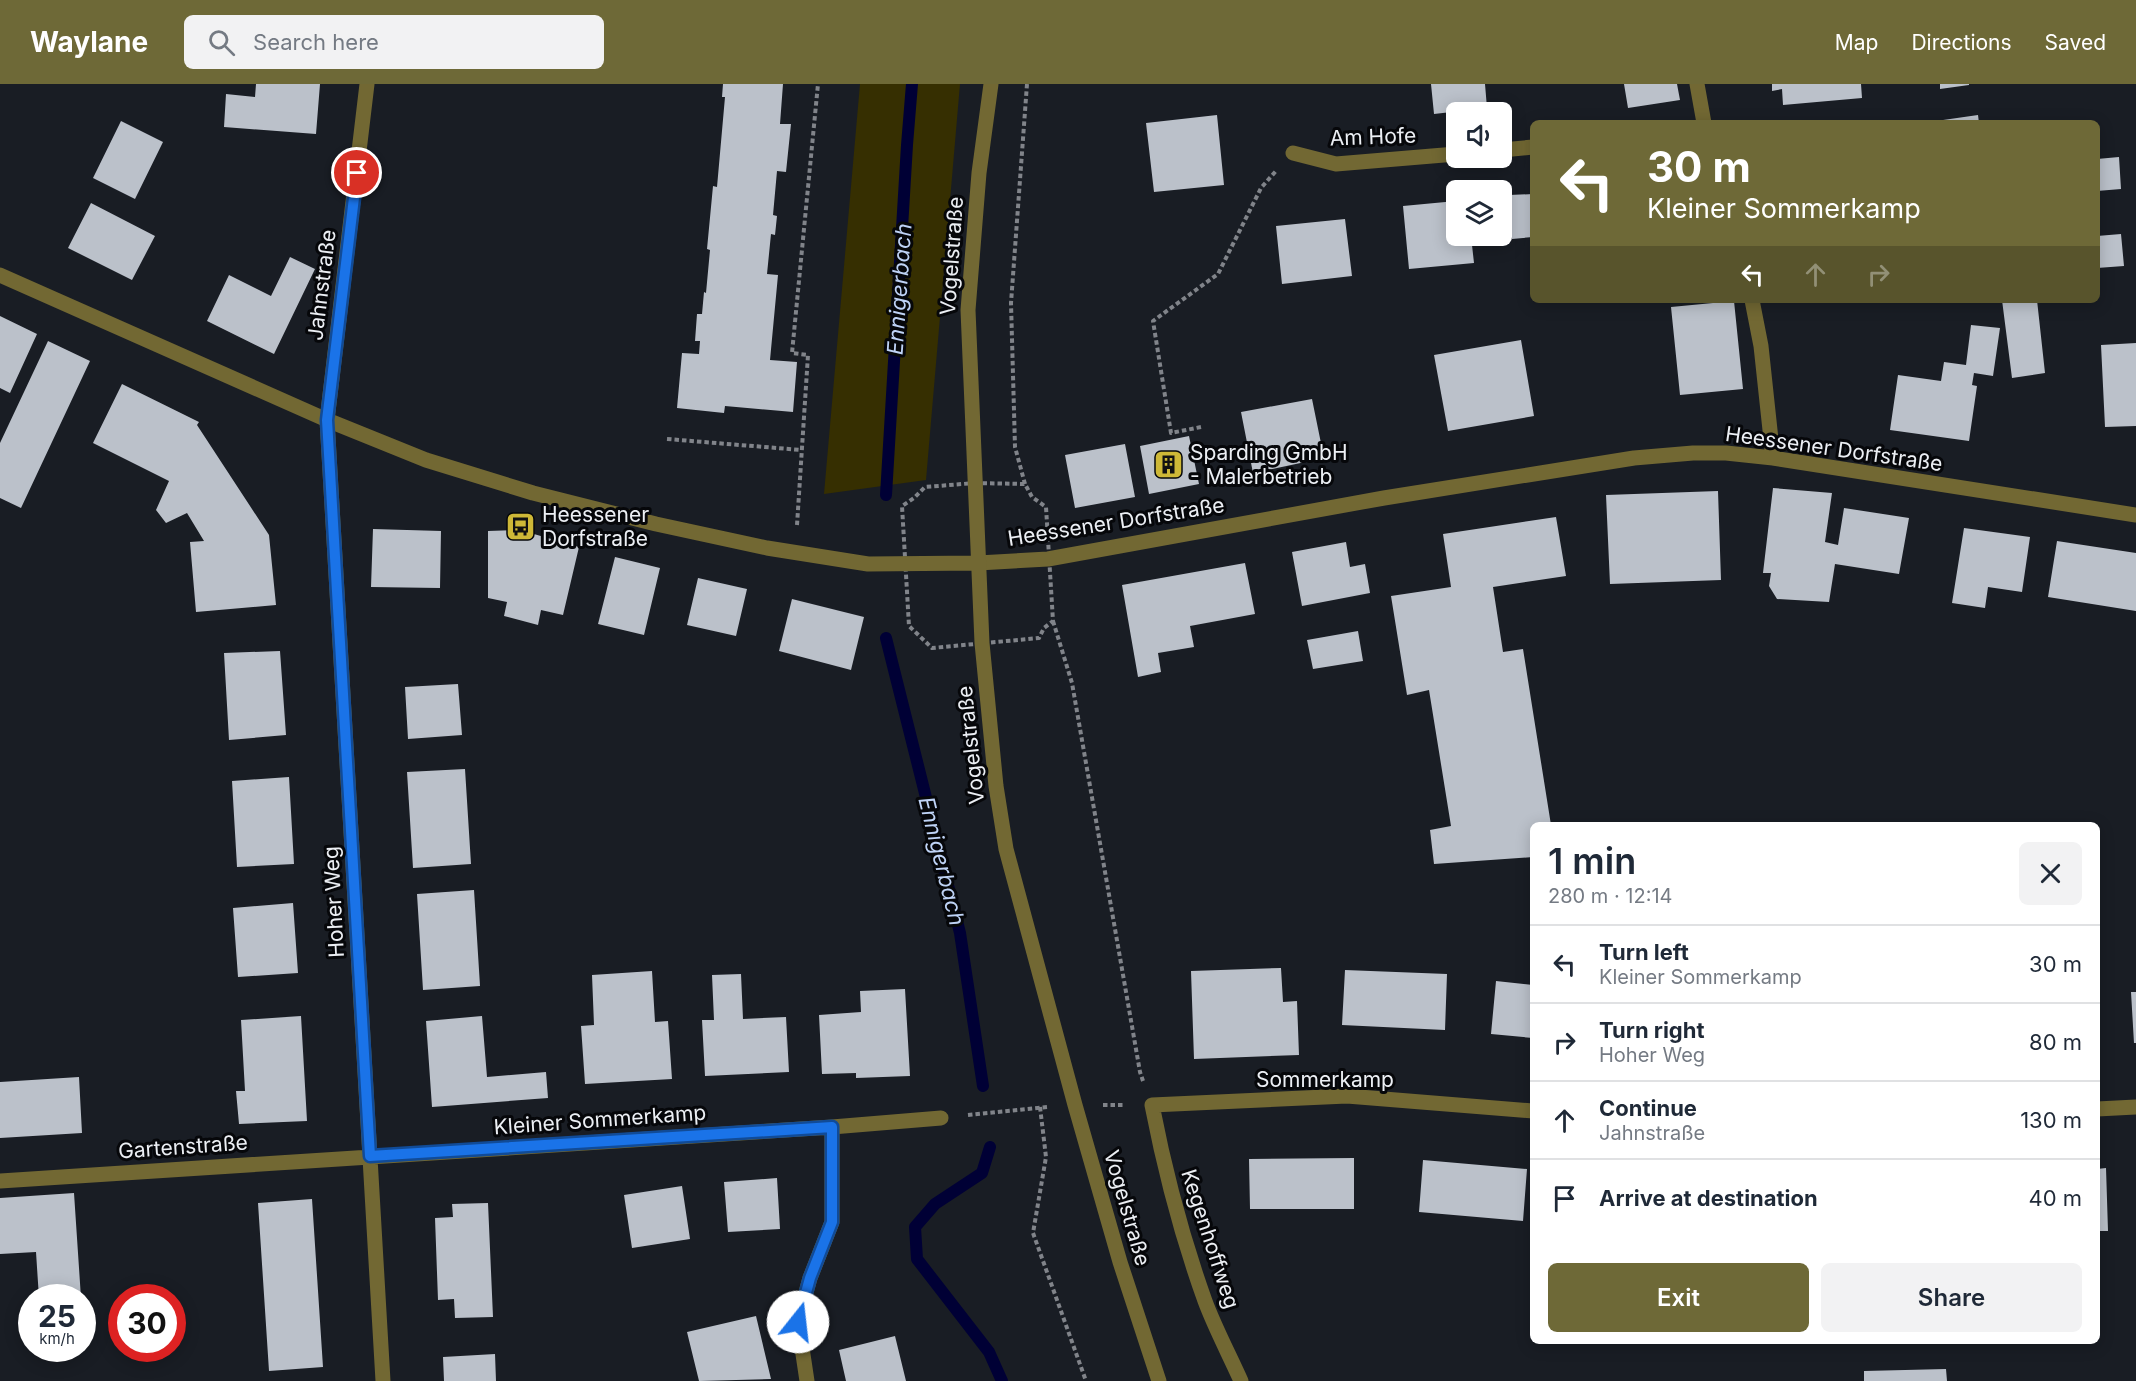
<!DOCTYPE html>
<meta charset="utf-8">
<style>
body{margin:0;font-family:Inter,sans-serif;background:#f2f2f3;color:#1f2937;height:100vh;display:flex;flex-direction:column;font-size:22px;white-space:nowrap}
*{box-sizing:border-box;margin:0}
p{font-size:20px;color:#747a83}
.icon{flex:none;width:33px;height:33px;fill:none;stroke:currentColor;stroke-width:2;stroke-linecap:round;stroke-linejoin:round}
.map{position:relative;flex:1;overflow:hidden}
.sheet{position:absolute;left:1530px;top:738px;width:570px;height:522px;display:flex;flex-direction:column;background:#fff;border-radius:9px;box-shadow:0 3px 15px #0003}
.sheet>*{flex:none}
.guide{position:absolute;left:1530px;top:36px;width:570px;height:183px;border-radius:9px;box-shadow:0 3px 15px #0003;background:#6e6937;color:#fff;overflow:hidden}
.tools{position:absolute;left:1446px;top:18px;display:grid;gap:12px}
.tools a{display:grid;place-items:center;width:66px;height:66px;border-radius:9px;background:#fff;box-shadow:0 3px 15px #0003;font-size:30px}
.speed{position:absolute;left:18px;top:1200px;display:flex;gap:12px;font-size:30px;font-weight:700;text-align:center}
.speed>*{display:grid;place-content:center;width:78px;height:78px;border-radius:50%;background:#fff;box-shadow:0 3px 15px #0003;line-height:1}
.speed small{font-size:15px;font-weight:400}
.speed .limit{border:9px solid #d22;background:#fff;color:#111}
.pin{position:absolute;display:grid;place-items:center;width:51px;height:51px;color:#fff;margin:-26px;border:3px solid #fff;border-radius:50%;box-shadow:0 2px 6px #0007}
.me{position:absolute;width:66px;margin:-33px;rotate:16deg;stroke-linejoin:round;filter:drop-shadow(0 0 4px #0008)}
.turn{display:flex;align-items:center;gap:21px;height:126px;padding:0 18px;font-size:27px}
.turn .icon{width:78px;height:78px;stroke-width:2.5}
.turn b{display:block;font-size:42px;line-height:51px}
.lanes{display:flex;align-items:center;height:57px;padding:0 18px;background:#0003;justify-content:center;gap:30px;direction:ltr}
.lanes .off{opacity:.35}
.round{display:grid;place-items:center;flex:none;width:63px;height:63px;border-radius:9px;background:#f2f2f3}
.summary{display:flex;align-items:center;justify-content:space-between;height:102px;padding:0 18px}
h1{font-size:36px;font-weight:600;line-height:45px}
.action{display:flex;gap:12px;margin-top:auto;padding:12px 18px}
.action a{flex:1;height:69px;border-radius:9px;background:#6e6937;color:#fff;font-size:24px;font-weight:600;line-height:69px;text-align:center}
.action a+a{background:#f2f2f3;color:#1f2937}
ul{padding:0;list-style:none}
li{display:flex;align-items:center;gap:18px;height:78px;padding:0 18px;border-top:2px solid #e0e1e3}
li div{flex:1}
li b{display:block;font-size:22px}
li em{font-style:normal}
header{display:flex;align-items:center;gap:36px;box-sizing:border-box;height:84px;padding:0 30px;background:#6e6937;color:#fff}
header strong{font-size:28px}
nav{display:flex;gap:33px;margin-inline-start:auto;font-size:21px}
.search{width:420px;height:54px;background:#f2f2f3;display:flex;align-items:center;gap:15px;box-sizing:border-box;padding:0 21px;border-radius:9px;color:#747a83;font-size:22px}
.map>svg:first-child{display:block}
.green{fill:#362f01}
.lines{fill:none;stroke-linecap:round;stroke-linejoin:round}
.stream{stroke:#000035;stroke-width:12}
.building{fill:#bbc1ca}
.path{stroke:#81848a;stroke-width:4;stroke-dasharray:4.5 3;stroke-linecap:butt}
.minor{stroke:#726833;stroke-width:15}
.tertiary{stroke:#726833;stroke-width:15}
.route-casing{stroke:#114b97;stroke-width:15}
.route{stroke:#1a73e8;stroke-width:10}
.labels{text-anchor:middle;stroke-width:6;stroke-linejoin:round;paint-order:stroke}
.street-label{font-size:21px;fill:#eceff4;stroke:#06070a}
.poi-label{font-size:21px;fill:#eceff4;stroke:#06070a;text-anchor:start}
.water-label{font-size:22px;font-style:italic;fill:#bfd3f6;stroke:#06070a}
</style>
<header>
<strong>Waylane</strong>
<div class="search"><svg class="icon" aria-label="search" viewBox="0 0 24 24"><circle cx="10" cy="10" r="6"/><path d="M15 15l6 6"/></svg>Search here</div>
<nav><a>Map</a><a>Directions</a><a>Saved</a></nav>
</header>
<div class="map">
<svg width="2136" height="1297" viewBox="0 0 2136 1297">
<rect width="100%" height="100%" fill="#191d24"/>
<path class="green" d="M 860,0 L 960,0 L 926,396 L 824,410 Z"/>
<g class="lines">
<path class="stream" d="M 886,411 L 907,61 L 912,0
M 886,554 L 960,849 L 983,1002
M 990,1063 L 982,1089 L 935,1120 L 915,1143 L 917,1175 L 989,1268 L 1002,1297"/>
</g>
<path class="building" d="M 256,0 L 320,0 L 316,50 L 224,43 L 226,10 L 255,13 Z
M 723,0 L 783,0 L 780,40 L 791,40 L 786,88 L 777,87 L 773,131 L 777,132 L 775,151 L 771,150 L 767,190 L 778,191 L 770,276 L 797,278 L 793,328 L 725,322 L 724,329 L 677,324 L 682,269 L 699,270 L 700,257 L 695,257 L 697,230 L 702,230 L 704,208 L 706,209 L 710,166 L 707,165 L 713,102 L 717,103 L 725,13 L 722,13 Z
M 1431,0 L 1485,0 L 1487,24 L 1434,30 Z
M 1624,0 L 1677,0 L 1680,16 L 1628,24 Z
M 1772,0 L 1861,0 L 1862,14 L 1783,21 L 1782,5 L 1772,7 Z
M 1940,0 L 1969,0 L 1969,1 L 1940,5 Z
M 1217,31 L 1224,101 L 1154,108 L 1146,39 Z
M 1978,31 L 1979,39 L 1944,39 L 1943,36 Z
M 121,37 L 163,58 L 135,115 L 93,94 Z
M 2119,73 L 2121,105 L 2097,107 L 2097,75 Z
M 1533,110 L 1533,153 L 1512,155 L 1509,111 Z
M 1456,117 L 1456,152 L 1471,152 L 1474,179 L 1409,185 L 1403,122 Z
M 91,119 L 155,152 L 132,196 L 68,164 Z
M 1345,135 L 1352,192 L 1282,200 L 1276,142 Z
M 2121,150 L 2124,182 L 2097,184 L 2097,152 Z
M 290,173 L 315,185 L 274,270 L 207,237 L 229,191 L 271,212 Z
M 2002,216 L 2037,216 L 2045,289 L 2012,294 Z
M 1734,217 L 1743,305 L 1680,311 L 1671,223 Z
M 0,232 L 37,250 L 10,309 L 0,304 Z
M 1971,241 L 2000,244 L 1993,292 L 1974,289 L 1972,301 L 1977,302 L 1969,357 L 1890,346 L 1898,291 L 1941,297 L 1944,278 L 1966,281 Z
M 1521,256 L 1534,332 L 1448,347 L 1434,271 Z
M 48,257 L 90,277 L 21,424 L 0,414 L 0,359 Z
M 2136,259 L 2136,342 L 2105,343 L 2101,261 Z
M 122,300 L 199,338 L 197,341 L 269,451 L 276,521 L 196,528 L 190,458 L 204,457 L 187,429 L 166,439 L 156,426 L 169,397 L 93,359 Z
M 1312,315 L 1324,374 L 1253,389 L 1241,328 Z
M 1189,352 L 1199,400 L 1149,410 L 1140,362 Z
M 1125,360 L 1135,413 L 1075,424 L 1065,371 Z
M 1773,404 L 1832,409 L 1825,458 L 1838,461 L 1844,424 L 1909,434 L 1899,490 L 1835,480 L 1829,518 L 1777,515 L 1769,502 L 1771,489 L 1763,489 Z
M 1718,407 L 1721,496 L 1610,500 L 1606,411 Z
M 1556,433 L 1566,492 L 1493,503 L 1503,568 L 1523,565 L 1551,741 L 1533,741 L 1533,773 L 1434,780 L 1430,746 L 1451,742 L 1429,606 L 1407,611 L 1391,512 L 1451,503 L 1443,450 Z
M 1964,444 L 2030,453 L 2022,508 L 1988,503 L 1985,524 L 1952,519 Z
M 373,445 L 441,447 L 440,504 L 371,503 Z
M 520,446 L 579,463 L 563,531 L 541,526 L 538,541 L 504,532 L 507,518 L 488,514 L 488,447 Z
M 2057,457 L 2136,469 L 2136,527 L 2048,513 Z
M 1346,458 L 1350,483 L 1365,480 L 1370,509 L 1302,522 L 1292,468 Z
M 615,473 L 660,484 L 644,551 L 598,540 Z
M 1245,479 L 1255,530 L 1190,542 L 1194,563 L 1158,569 L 1161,588 L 1138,593 L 1122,501 Z
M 698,494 L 747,505 L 736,552 L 687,541 Z
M 792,515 L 864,533 L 851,586 L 779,567 Z
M 1358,547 L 1363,577 L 1313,585 L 1307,556 Z
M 280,567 L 286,651 L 229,656 L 224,569 Z
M 458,600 L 462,651 L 408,655 L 405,603 Z
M 465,685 L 471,780 L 413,784 L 407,688 Z
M 289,693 L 294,780 L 237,783 L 232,697 Z
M 474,806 L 480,902 L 423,906 L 417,810 Z
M 293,819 L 298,889 L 238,893 L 233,824 Z
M 1281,884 L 1283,918 L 1297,917 L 1299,971 L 1194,975 L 1191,887 Z
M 1345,886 L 1447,890 L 1445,946 L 1342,941 Z
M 652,887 L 655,938 L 668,937 L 672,995 L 585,1000 L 581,942 L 594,941 L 592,891 Z
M 741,890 L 743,935 L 786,933 L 789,988 L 705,992 L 702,936 L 714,936 L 712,891 Z
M 1496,897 L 1533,901 L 1533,954 L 1491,950 Z
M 905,905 L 910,992 L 856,994 L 856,989 L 822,990 L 819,931 L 861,928 L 860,907 Z
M 2131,908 L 2136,908 L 2136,959 L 2134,959 Z
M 301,932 L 307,1037 L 239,1040 L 236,1007 L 245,1007 L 241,936 Z
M 482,932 L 487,993 L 546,988 L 548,1014 L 432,1023 L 426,937 Z
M 79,993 L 82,1049 L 0,1054 L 0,998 Z
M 1354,1074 L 1354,1125 L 1250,1125 L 1249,1075 Z
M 1423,1076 L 1527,1085 L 1523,1137 L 1419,1128 Z
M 2106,1084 L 2108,1147 L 2097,1147 L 2097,1085 Z
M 777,1094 L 780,1145 L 728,1148 L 724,1098 Z
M 682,1102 L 690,1155 L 632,1164 L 624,1111 Z
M 74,1109 L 81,1214 L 39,1214 L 36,1168 L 0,1170 L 0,1114 Z
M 312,1115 L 323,1283 L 269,1287 L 258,1119 Z
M 488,1119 L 493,1233 L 455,1234 L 454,1215 L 438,1216 L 435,1134 L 453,1133 L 452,1120 Z
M 756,1232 L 771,1295 L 699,1297 L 687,1248 Z
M 895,1252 L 906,1297 L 846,1297 L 839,1266 Z
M 495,1270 L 496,1297 L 444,1297 L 443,1273 Z
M 1946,1285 L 1947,1297 L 1864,1297 L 1864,1287 Z"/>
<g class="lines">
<path class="path" d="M 1201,343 L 1171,349 L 1153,237 L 1218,190 L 1261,104 L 1276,87
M 667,355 L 801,366
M 975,399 L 1025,400 L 1032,413 L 1046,423 L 1053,537 L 1044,544 L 1039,554 L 932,564 L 909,542 L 902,422 L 914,414 L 925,403 Z
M 1025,400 L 1015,363 L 1011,219 L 1027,0
M 797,441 L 808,271 L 792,269 L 818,0
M 1053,537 L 1072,599 L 1140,988 L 1143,997
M 1103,1021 L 1125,1021
M 1040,1023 L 1046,1073 L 1033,1149 L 1086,1297
M 968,1031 L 1047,1023"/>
<path class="minor" d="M 367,0 L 327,336 L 383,1297
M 1697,0 L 1704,39
M 1502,66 L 1533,63
M 1293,69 L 1336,80 L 1456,70
M 1752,216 L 1761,262 L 1773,374
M 978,479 L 1048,475 L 1384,414 L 1634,374 L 1693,369 L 1726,369 L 1773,374 L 2136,431
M 2097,1025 L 2136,1023
M 0,1097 L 832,1043 L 941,1034
M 807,1297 L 798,1237 L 810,1194 L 832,1138 L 832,1043
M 1241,1297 C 1229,1270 1215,1244 1205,1217 C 1182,1153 1165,1088 1152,1021 L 1347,1012 L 1533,1027"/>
<path class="tertiary" d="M 991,0 L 979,89 L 968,226 L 982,559 L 996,702 L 1006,765 L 1075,1021 L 1120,1178 L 1159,1297
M 0,191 L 327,336 L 426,376 L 533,409 L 656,440 L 767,464 L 868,480 L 978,479"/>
</g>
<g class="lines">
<defs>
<path id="route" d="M 357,89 L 327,336 L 370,1072 L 832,1043 L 832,1138 L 810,1194 L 798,1238"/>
</defs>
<use href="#route" class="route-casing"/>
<use href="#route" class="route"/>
</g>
<defs>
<symbol id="building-square" viewBox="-11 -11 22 22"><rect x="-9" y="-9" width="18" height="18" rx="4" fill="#ceb837" stroke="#06070a"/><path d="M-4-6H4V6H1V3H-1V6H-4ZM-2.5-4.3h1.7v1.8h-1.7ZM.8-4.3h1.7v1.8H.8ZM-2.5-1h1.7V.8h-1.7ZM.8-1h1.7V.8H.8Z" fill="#111"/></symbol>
<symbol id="bus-square" viewBox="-11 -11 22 22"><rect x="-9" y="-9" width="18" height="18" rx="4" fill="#ceb837" stroke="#06070a"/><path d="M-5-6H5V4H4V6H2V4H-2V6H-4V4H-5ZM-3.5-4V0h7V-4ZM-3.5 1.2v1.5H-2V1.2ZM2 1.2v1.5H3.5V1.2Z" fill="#111"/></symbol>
</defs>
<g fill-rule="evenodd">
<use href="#building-square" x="1152" y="364" width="33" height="33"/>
<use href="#bus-square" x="504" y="426" width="33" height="33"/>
</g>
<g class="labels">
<g class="street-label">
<text transform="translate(1373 53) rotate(-2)" y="7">Am Hofe</text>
<text transform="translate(952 172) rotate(-86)" y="7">Vogelstraße</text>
<text transform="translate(322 201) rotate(-83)" y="7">Jahnstraße</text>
<text transform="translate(1834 365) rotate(8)" y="7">Heessener Dorfstraße</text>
<text transform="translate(1116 438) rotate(-9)" y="7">Heessener Dorfstraße</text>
<text transform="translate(971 661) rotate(-96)" y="7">Vogelstraße</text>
<text transform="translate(334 818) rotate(-93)" y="7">Hoher Weg</text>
<text x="1325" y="1003">Sommerkamp</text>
<text transform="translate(600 1036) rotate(-4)" y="7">Kleiner Sommerkamp</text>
<text transform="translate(183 1063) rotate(-4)" y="7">Gartenstraße</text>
<text transform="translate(1127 1124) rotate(74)" y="7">Vogelstraße</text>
<text transform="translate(1210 1155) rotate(72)" y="7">Kegenhoffweg</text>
</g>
<g class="poi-label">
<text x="1190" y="376">Sparding GmbH<tspan x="1190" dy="24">- Malerbetrieb</tspan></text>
<text x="542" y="438">Heessener<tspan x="542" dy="24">Dorfstraße</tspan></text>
</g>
<g class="water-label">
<text transform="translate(899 205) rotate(-86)" y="8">Ennigerbach</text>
<text transform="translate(942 777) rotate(76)" y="8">Ennigerbach</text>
</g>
</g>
</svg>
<div class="tools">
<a><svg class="icon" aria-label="sound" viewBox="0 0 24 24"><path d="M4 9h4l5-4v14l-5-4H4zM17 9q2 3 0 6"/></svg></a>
<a><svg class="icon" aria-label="layers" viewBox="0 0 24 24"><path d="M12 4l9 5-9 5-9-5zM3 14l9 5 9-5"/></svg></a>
</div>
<div class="speed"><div>25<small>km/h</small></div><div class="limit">30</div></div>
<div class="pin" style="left:357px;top:89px;background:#d93025"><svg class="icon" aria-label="arrive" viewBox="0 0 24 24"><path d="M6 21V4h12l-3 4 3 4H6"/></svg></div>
<svg class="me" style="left:798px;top:1238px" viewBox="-20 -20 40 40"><circle r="19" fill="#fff"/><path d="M0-13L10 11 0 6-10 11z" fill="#1a73e8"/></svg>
<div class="guide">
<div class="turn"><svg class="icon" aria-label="left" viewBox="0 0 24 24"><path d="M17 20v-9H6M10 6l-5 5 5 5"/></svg><div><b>30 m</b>Kleiner Sommerkamp</div></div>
<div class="lanes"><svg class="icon" aria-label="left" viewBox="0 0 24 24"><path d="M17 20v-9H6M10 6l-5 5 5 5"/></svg><svg class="icon off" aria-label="ahead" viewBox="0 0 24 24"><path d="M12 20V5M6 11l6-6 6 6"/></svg><svg class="icon off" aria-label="right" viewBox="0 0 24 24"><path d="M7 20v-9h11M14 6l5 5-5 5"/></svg></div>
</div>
<section class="sheet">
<div class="summary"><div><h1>1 min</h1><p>280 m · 12:14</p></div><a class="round"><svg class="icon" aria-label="close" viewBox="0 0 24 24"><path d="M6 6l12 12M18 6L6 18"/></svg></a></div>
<ul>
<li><svg class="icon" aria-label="left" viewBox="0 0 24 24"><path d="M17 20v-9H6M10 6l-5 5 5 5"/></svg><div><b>Turn left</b><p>Kleiner Sommerkamp</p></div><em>30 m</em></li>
<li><svg class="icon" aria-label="right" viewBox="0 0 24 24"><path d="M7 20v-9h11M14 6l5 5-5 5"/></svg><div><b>Turn right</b><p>Hoher Weg</p></div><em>80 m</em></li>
<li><svg class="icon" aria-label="ahead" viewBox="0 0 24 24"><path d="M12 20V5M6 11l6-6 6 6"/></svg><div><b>Continue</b><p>Jahnstraße</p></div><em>130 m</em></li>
<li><svg class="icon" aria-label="arrive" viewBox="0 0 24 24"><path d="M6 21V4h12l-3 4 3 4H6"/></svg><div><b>Arrive at destination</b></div><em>40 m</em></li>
</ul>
<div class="action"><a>Exit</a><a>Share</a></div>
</section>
</div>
